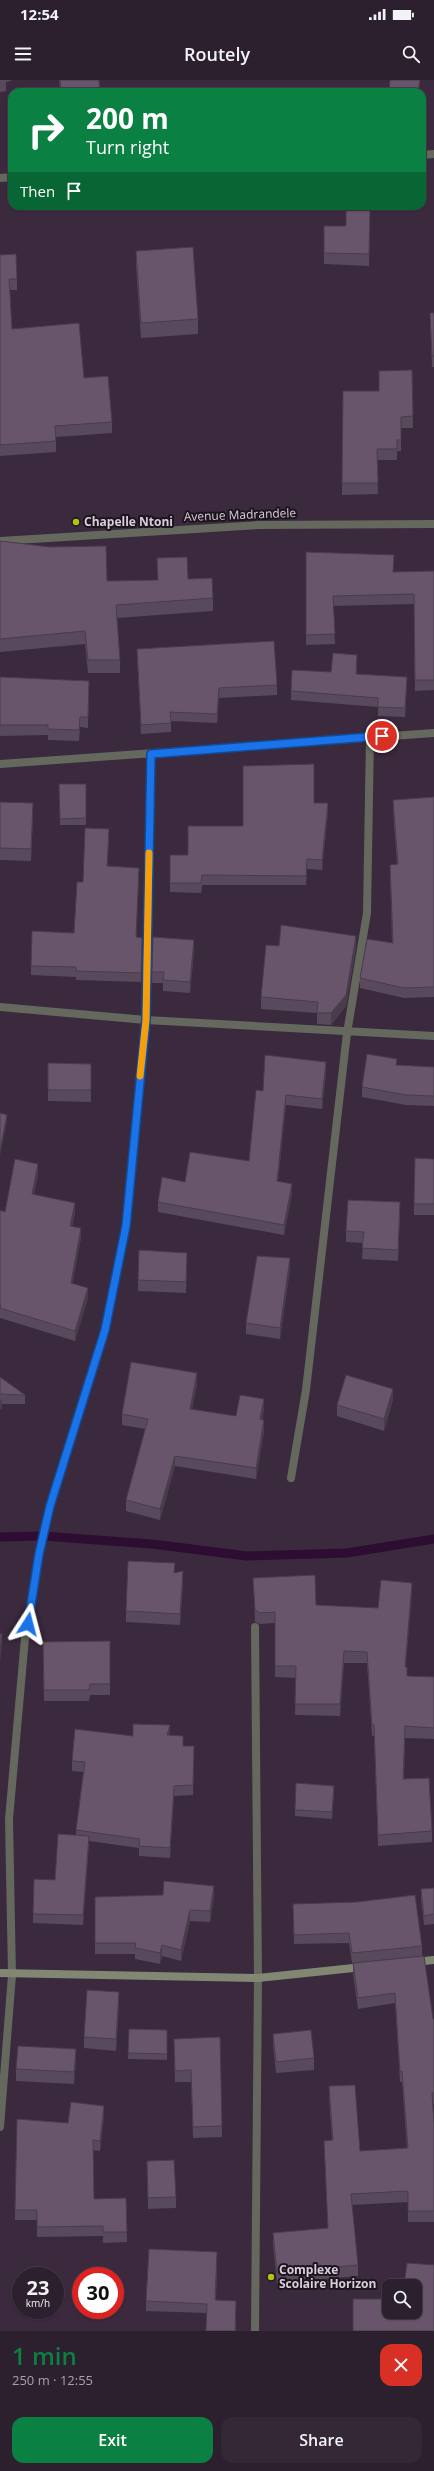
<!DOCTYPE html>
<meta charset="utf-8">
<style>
body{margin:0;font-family:"Open Sans",sans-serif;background:#342736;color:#f1f3f6;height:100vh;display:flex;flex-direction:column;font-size:15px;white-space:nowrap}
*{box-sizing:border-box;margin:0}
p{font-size:13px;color:#a6a2aa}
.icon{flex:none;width:22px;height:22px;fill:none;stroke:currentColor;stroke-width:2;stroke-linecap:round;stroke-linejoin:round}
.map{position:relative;height:2251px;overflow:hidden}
.drawer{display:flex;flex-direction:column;background:#2c1f2e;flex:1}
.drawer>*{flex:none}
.top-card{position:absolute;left:8px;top:8px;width:418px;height:122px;border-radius:12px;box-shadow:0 1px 3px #0004,0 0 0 1px #483d4a;background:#0b8043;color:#fff;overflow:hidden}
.fabs{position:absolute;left:382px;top:2199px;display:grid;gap:8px}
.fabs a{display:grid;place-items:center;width:40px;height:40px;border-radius:8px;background:#2c1f2e;box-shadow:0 1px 3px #0004,0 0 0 1px #483d4a;font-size:20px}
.speed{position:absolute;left:12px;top:2187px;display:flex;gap:8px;font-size:20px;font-weight:700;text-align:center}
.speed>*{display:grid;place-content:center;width:52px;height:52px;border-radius:50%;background:#2c1f2e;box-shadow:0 1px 3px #0004,0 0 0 1px #483d4a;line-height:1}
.speed small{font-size:10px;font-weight:400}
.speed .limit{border:6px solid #d22;background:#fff;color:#111}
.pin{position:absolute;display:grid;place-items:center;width:34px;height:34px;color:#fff;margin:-17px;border:2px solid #fff;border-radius:50%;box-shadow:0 1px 4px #0007}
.me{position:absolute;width:44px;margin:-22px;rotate:9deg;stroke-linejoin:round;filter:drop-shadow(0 0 3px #0008)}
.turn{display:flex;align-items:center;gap:14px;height:84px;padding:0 12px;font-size:18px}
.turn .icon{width:52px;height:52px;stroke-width:2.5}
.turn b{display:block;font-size:28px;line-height:34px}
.then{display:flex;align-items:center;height:38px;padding:0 12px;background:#0003;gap:8px;font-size:15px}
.round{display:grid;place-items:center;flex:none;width:42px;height:42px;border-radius:12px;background:#342736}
.summary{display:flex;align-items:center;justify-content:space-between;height:68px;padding:0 12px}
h1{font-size:24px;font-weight:600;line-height:30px;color:#0b8043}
.button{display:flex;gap:8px;margin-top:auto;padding:8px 12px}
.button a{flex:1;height:46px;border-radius:12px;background:#0b8043;color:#fff;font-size:16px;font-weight:600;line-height:46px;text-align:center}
.button a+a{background:#342736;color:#f1f3f6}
.status{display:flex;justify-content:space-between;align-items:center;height:28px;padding:0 20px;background:#2c1f2e;direction:ltr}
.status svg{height:11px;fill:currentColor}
header{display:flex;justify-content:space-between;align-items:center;height:52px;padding:0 12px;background:#2c1f2e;font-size:18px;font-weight:600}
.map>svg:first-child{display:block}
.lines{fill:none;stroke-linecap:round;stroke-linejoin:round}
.stream{stroke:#2e0d32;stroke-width:9}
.street{stroke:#65685c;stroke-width:8}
.secondary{stroke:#828774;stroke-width:8}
.wall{fill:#59495c}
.shaded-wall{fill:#493c4b}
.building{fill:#68556b;stroke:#493c4b}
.route-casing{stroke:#114b97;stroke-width:10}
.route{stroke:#1a73e8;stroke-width:7}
.slow{stroke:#f59e0b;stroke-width:7}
.poi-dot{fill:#acc611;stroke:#1d151e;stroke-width:1.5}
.labels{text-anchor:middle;stroke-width:4;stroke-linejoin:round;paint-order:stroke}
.street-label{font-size:12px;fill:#d9cedb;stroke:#1d151e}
.poi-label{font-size:12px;font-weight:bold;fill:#d9cedb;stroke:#1d151e;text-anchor:start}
</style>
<div class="status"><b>12:54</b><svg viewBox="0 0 49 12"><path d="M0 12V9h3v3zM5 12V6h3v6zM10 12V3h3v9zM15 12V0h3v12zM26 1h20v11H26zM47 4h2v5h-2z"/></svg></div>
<header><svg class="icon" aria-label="menu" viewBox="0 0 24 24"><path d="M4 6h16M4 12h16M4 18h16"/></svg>Routely<svg class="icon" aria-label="search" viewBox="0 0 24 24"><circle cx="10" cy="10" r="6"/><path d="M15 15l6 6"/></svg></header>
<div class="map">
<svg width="434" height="2251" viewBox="0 0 434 2251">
<rect width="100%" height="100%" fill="#3b293d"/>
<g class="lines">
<path class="stream" d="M 0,1457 L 43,1456 L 152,1464 L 247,1476 L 347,1473 L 434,1459"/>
<path class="street" d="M 422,75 L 434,74
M 0,98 L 12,97
M 0,461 L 259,445 L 434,444
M 0,684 L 434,653
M 0,927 L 146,940 L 434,956
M 291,1398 L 306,1310 L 347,953 L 367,833 L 370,657
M 0,2047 L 12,1895 L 9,1739 L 25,1558 L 39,1474 L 50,1426 L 105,1250 L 126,1147 L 146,940 L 151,674
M 255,2251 L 258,1898 L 255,1547"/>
<path class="secondary" d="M 414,1882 L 434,1880
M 0,1893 L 258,1898 L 363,1887"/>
</g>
<path class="wall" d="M 0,0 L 11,0 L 11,1 L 6,2 L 6,11 L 0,12 Z
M 59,0 L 99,0 L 100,12 L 60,12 Z
M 370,126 L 369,186 L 324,184 L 324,146 L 346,146 Z
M 136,171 L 198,239 L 198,254 L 141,258 L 136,186 Z
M 0,175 L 17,199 L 17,210 L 10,210 L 12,249 L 84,298 L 112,342 L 112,353 L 56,357 L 56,372 L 0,376 Z
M 430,233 L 434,233 L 434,287 L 432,287 Z
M 412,290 L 413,348 L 401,348 L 401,371 L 397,371 L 397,380 L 377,380 L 378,414 L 342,415 L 343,311 L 379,311 Z
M 0,461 L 107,501 L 158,500 L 157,478 L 188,499 L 213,518 L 213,531 L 117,538 L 120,580 L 120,593 L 88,593 L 85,564 L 0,572 Z
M 306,472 L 394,492 L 434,491 L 434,610 L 415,611 L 414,524 L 333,526 L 335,564 L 306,565 Z
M 137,569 L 277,605 L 277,615 L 219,618 L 217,643 L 171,641 L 171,652 L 141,654 Z
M 357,584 L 357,594 L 407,605 L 405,637 L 378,636 L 378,627 L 291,620 L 291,611 L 331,592 Z
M 0,597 L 89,601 L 88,648 L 80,647 L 79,661 L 48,660 L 48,655 L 0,656 Z
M 59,704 L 86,704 L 86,745 L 60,745 Z
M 434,717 L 434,917 L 404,918 L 360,908 L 360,898 L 392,863 L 390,785 L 397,784 L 393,730 L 393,720 Z
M 0,722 L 33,734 L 31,781 L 0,780 Z
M 314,723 L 328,732 L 322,790 L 307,789 L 306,805 L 202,805 L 201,813 L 170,812 L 170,775 L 188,775 L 243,746 Z
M 109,759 L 107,786 L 139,797 L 136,857 L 142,858 L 141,902 L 76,900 L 76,897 L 31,895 L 31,886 L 74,853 L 83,802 Z
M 153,857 L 194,871 L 190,913 L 163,911 L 163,903 L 152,903 Z
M 279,866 L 356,867 L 346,926 L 331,945 L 317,944 L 317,933 L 261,929 L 261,917 Z
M 48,983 L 91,984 L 91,1022 L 48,1021 Z
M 397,985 L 434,987 L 434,1026 L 406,1025 L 362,1017 L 362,1007 Z
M 326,993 L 322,1029 L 286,1025 L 278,1101 L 292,1114 L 284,1155 L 158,1132 L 158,1122 L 185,1102 L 249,1081 L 263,1011 Z
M 434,1079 L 434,1135 L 414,1135 L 414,1124 Z
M 38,1094 L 34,1114 L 75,1133 L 72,1147 L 81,1158 L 72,1203 L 88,1218 L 75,1261 L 0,1238 L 0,1130 L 5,1132 Z
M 400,1133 L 398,1181 L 362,1179 L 363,1163 L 346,1162 L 346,1151 Z
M 187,1184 L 186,1213 L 138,1211 L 138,1200 Z
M 290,1189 L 280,1259 L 246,1254 L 246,1243 Z
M 0,1297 L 25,1315 L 25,1324 L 2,1324 L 2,1328 L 0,1330 Z
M 197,1304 L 192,1329 L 236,1336 L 264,1330 L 262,1340 L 264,1351 L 256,1399 L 175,1386 L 160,1440 L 126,1431 L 126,1420 L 145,1349 L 122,1345 L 122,1334 Z
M 393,1320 L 384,1351 L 337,1336 L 337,1325 Z
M 175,1493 L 183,1502 L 180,1545 L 126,1542 L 126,1531 Z
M 253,1498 L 316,1525 L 378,1528 L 412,1514 L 405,1587 L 407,1596 L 434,1597 L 434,1659 L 405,1658 L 404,1699 L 432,1751 L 432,1762 L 378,1766 L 374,1656 L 372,1656 L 367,1583 L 344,1583 L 340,1636 L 295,1635 L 296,1598 L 275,1597 L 275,1543 L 260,1544 L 255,1542 Z
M 110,1561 L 110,1615 L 90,1615 L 89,1621 L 44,1621 L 43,1562 Z
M 170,1655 L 183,1666 L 194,1666 L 193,1715 L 174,1716 L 170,1778 L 139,1776 L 139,1768 L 89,1761 L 83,1845 L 33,1843 L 33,1834 L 55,1800 L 76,1755 L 76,1750 L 83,1692 L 72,1691 L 72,1681 L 133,1656 Z
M 334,1712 L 332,1739 L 295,1736 L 295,1730 Z
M 434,1808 L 434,1844 L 424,1845 L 421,1819 L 421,1809 Z
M 95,1817 L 214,1817 L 210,1842 L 190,1841 L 181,1881 L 162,1876 L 160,1884 L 135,1879 L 135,1874 L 95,1874 Z
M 293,1824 L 422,1866 L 422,1876 L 352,1883 L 349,1863 L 294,1864 Z
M 353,1883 L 433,1939 L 434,1939 L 434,2024 L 432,2024 L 434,2044 L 434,2142 L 408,2142 L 408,2122 L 352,2125 L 358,2185 L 358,2196 L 277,2203 L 273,2164 L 273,2153 L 328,2148 L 324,2061 L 332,2060 L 329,2017 L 329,2006 L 360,2071 L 407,2068 L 402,2002 L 400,2002 L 395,1923 L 358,1929 L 353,1894 Z
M 119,1924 L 116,1971 L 84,1968 L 84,1957 Z
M 129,1949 L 167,1950 L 167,1980 L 128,1979 Z
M 273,1954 L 314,1978 L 314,1990 L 276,1993 L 273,1965 Z
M 174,1959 L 222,2046 L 222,2057 L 193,2058 L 191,2002 L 175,2002 Z
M 76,1980 L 74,2004 L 16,2001 L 16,1989 Z
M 104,2036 L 100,2071 L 93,2070 L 94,2119 L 126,2118 L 127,2162 L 103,2163 L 103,2156 L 37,2157 L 37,2140 L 15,2140 L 15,2130 L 68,2043 Z
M 147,2081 L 176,2117 L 176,2128 L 148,2129 Z
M 217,2182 L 216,2220 L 236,2231 L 236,2251 L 206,2251 L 207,2233 L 146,2231 L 146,2221 Z"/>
<path class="shaded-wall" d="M 420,0 L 419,12 L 418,12 Z
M 407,597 L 407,605 L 405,637 L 405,628 Z
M 219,608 L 219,618 L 217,643 L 217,634 Z
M 33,723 L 33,734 L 31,781 L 31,769 Z
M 328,723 L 328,732 L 322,790 L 322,780 Z
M 109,749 L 109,759 L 107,796 L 107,786 Z
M 307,779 L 307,789 L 306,805 L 306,796 Z
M 139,788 L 139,797 L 136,867 L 136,857 Z
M 356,856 L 356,867 L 346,926 L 331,945 L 331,933 Z
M 194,860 L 194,871 L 190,913 L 190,902 Z
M 326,982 L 326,993 L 322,1029 L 322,1019 Z
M 286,1015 L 286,1025 L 277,1111 L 277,1101 Z
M 7,1035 L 7,1041 L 0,1076 L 0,1070 Z
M 38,1084 L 38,1094 L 32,1124 L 32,1114 Z
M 292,1104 L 292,1114 L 284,1155 L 284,1145 Z
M 400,1122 L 400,1133 L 398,1181 L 398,1170 Z
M 75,1123 L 75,1133 L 70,1156 L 70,1146 Z
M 81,1148 L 81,1158 L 71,1213 L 71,1203 Z
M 187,1173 L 187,1184 L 186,1213 L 186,1202 Z
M 290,1178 L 290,1189 L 280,1259 L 280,1248 Z
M 88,1208 L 88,1218 L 75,1261 L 75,1251 Z
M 197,1293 L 197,1304 L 190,1339 L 190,1329 Z
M 393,1309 L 393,1320 L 384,1351 L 384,1339 Z
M 2,1319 L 2,1328 L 0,1330 L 0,1321 Z
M 264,1319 L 264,1330 L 260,1350 L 260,1339 Z
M 264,1340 L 264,1351 L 256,1399 L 256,1388 Z
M 175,1376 L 175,1386 L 160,1440 L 160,1429 Z
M 183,1491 L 183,1502 L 180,1545 L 180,1534 Z
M 412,1503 L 412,1514 L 405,1598 L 405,1587 Z
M 2,1554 L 2,1565 L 0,1583 L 0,1572 Z
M 344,1571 L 344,1583 L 340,1636 L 340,1624 Z
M 170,1645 L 170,1655 L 167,1655 Z
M 174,1706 L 174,1716 L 170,1778 L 170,1768 Z
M 334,1706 L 334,1712 L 332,1739 L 332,1732 Z
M 89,1756 L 89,1766 L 83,1845 L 83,1835 Z
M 214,1806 L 214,1817 L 210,1842 L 210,1831 Z
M 190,1830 L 190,1841 L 181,1881 L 181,1870 Z
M 162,1865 L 162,1876 L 160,1884 L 160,1873 Z
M 119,1912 L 119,1924 L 116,1971 L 116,1959 Z
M 76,1969 L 76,1980 L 74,2004 L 74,1992 Z
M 104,2026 L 104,2036 L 100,2071 L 100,2061 Z"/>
<path class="building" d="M 60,0 L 99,0 L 100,12 L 61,12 Z
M 390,0 L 420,0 L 418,12 L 389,12 Z
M 346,126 L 370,126 L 369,174 L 324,173 L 324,146 L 346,146 Z
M 193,167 L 198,239 L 141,243 L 136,171 Z
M 16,174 L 17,199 L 9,199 L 12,249 L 79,243 L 84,298 L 108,296 L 112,342 L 55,346 L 56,361 L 0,365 L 0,175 Z
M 430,233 L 434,233 L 434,276 L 432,276 Z
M 412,290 L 413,336 L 401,337 L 401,360 L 397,360 L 397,369 L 377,369 L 378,403 L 342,403 L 343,311 L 379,311 L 379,291 Z
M 0,461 L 50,467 L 106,466 L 107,501 L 158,500 L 157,478 L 187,477 L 188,499 L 212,498 L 213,518 L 116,525 L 120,580 L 88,580 L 85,551 L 0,559 Z
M 306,472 L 394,475 L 393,492 L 434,491 L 434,600 L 415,600 L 414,514 L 333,516 L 335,554 L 306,555 Z
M 274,561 L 277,605 L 219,608 L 217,634 L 170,632 L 171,643 L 141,645 L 137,569 Z
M 333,573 L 357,575 L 356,594 L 407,597 L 405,628 L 378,627 L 378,618 L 291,611 L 292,590 L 331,592 Z
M 0,597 L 89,601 L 88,637 L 80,637 L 79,650 L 48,649 L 48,645 L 0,645 Z
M 314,684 L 314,723 L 328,723 L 322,780 L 307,779 L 306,796 L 202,795 L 201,803 L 170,803 L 170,775 L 188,775 L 188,746 L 243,746 L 243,686 Z
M 59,704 L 86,704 L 86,738 L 60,739 Z
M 434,717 L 434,907 L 404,908 L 360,898 L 367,859 L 393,863 L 390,785 L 398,784 L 393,720 Z
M 0,722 L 33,723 L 31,769 L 0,768 Z
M 85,748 L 109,749 L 107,786 L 139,788 L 136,857 L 142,858 L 141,893 L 76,891 L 76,887 L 31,886 L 32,851 L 74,853 L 77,802 L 83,802 Z
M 281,845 L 356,856 L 346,915 L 331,933 L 317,933 L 318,922 L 261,917 L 266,865 L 279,866 Z
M 153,857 L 194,860 L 190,902 L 163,900 L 164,892 L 152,892 Z
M 367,974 L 397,979 L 396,985 L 434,987 L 434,1016 L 406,1015 L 362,1007 Z
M 265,975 L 326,982 L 322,1019 L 286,1015 L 277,1101 L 292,1104 L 284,1145 L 158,1122 L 162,1097 L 185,1102 L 190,1072 L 249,1081 L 256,1010 L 263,1011 Z
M 48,983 L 91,984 L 91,1010 L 48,1010 Z
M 0,1033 L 7,1035 L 0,1070 Z
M 415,1078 L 434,1079 L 434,1124 L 414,1124 Z
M 15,1079 L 38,1084 L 32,1114 L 75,1123 L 70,1146 L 81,1148 L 71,1203 L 88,1208 L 75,1251 L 0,1228 L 1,1225 L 0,1224 L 0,1130 L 5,1132 Z
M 348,1120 L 400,1122 L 398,1170 L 362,1168 L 364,1152 L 346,1151 Z
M 139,1170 L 187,1173 L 186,1202 L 138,1200 Z
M 257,1176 L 290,1178 L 280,1248 L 246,1243 Z
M 131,1282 L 197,1293 L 190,1329 L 236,1336 L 240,1315 L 264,1319 L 260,1339 L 264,1340 L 256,1388 L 175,1376 L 160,1429 L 126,1420 L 148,1339 L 122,1334 Z
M 346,1295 L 393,1309 L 384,1339 L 337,1325 Z
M 0,1297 L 25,1315 L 0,1314 Z
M 128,1481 L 175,1483 L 174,1493 L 183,1491 L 180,1534 L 126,1531 Z
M 315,1495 L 316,1525 L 378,1528 L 381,1500 L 412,1503 L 405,1587 L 407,1587 L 407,1596 L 434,1597 L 434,1648 L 405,1646 L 403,1699 L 429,1698 L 432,1751 L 378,1755 L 374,1645 L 372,1645 L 367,1572 L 344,1571 L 340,1624 L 295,1624 L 296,1586 L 275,1586 L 275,1532 L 260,1533 L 255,1530 L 253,1498 Z
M 0,1554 L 2,1554 L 0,1572 Z
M 110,1561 L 110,1604 L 90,1604 L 89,1610 L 44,1610 L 43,1562 Z
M 133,1644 L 170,1645 L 167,1655 L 183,1656 L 183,1666 L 194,1666 L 193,1705 L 174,1706 L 170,1768 L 139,1766 L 140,1759 L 76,1750 L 85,1682 L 72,1681 L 75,1649 L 133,1656 Z
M 296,1703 L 334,1706 L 332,1732 L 295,1730 Z
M 58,1754 L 89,1756 L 83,1835 L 33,1834 L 34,1799 L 55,1800 Z
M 164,1801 L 214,1806 L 210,1831 L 190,1830 L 181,1870 L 162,1865 L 160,1873 L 135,1868 L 136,1863 L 95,1863 L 95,1817 L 163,1815 Z
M 434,1808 L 434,1834 L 424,1836 L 421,1809 Z
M 415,1815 L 422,1866 L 352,1873 L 349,1853 L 294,1855 L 293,1824 L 357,1822 Z
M 424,1876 L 433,1939 L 434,1939 L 434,2013 L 432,2013 L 434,2044 L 434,2131 L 408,2131 L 408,2111 L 351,2114 L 358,2185 L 277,2192 L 273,2153 L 328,2148 L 324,2061 L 333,2060 L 329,2006 L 355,2005 L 360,2071 L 408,2068 L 402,1991 L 400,1992 L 395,1913 L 358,1918 L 353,1883 Z
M 87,1910 L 119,1912 L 116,1959 L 84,1957 Z
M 129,1949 L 167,1950 L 167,1974 L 128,1973 Z
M 311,1950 L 314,1978 L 276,1982 L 273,1954 Z
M 220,1957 L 222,2046 L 193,2047 L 191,1990 L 175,1991 L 174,1959 Z
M 18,1966 L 76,1969 L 74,1992 L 16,1989 Z
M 71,2022 L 104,2026 L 100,2061 L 93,2060 L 94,2119 L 126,2118 L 127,2152 L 103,2152 L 103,2146 L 37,2147 L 37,2130 L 15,2130 L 17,2039 L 68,2043 Z
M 174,2080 L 176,2117 L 148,2118 L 147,2081 Z
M 149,2169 L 217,2172 L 215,2220 L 236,2221 L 235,2251 L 206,2251 L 207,2224 L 146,2221 Z
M 407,2183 L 434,2185 L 434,2251 L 353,2251 L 353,2219 L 389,2219 L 389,2232 L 415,2232 L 415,2206 L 404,2206 Z"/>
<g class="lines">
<defs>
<path id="route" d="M 28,1544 L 39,1474 L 50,1426 L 105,1250 L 126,1146 L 146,940 L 151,674 L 382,656"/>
</defs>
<use href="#route" class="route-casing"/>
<use href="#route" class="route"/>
<path class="slow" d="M 140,996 L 146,940 L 149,773"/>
</g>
<g class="poi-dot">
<circle cx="76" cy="442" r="4"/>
<circle cx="271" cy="2197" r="4"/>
</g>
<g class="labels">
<g class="street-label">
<text transform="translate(240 435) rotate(-2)" y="4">Avenue Madrandele</text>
</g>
<g class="poi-label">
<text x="84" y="446">Chapelle Ntoni</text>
<text x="279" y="2194">Complexe<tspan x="279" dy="14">Scolaire Horizon</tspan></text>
</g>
</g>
</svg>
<div class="fabs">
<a><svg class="icon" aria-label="search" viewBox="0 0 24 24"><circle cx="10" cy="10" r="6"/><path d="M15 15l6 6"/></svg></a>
</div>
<div class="speed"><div>23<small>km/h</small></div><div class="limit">30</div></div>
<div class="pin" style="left:382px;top:656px;background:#d93025"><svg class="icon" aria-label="arrive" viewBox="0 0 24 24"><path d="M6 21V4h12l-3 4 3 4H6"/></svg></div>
<svg class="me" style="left:28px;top:1544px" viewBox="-20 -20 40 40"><path d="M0-17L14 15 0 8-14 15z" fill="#1a73e8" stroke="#fff" stroke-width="4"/></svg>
<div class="top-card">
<div class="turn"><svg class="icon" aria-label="right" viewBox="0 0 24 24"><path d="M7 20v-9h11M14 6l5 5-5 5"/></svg><div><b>200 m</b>Turn right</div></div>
<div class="then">Then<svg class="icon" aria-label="arrive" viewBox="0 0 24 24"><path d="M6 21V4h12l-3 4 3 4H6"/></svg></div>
</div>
</div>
<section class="drawer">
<div class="summary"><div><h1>1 min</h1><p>250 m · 12:55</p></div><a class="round" style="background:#d93025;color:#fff"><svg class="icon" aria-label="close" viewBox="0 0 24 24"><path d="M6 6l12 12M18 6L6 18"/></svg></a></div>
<div class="button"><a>Exit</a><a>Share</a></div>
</section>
